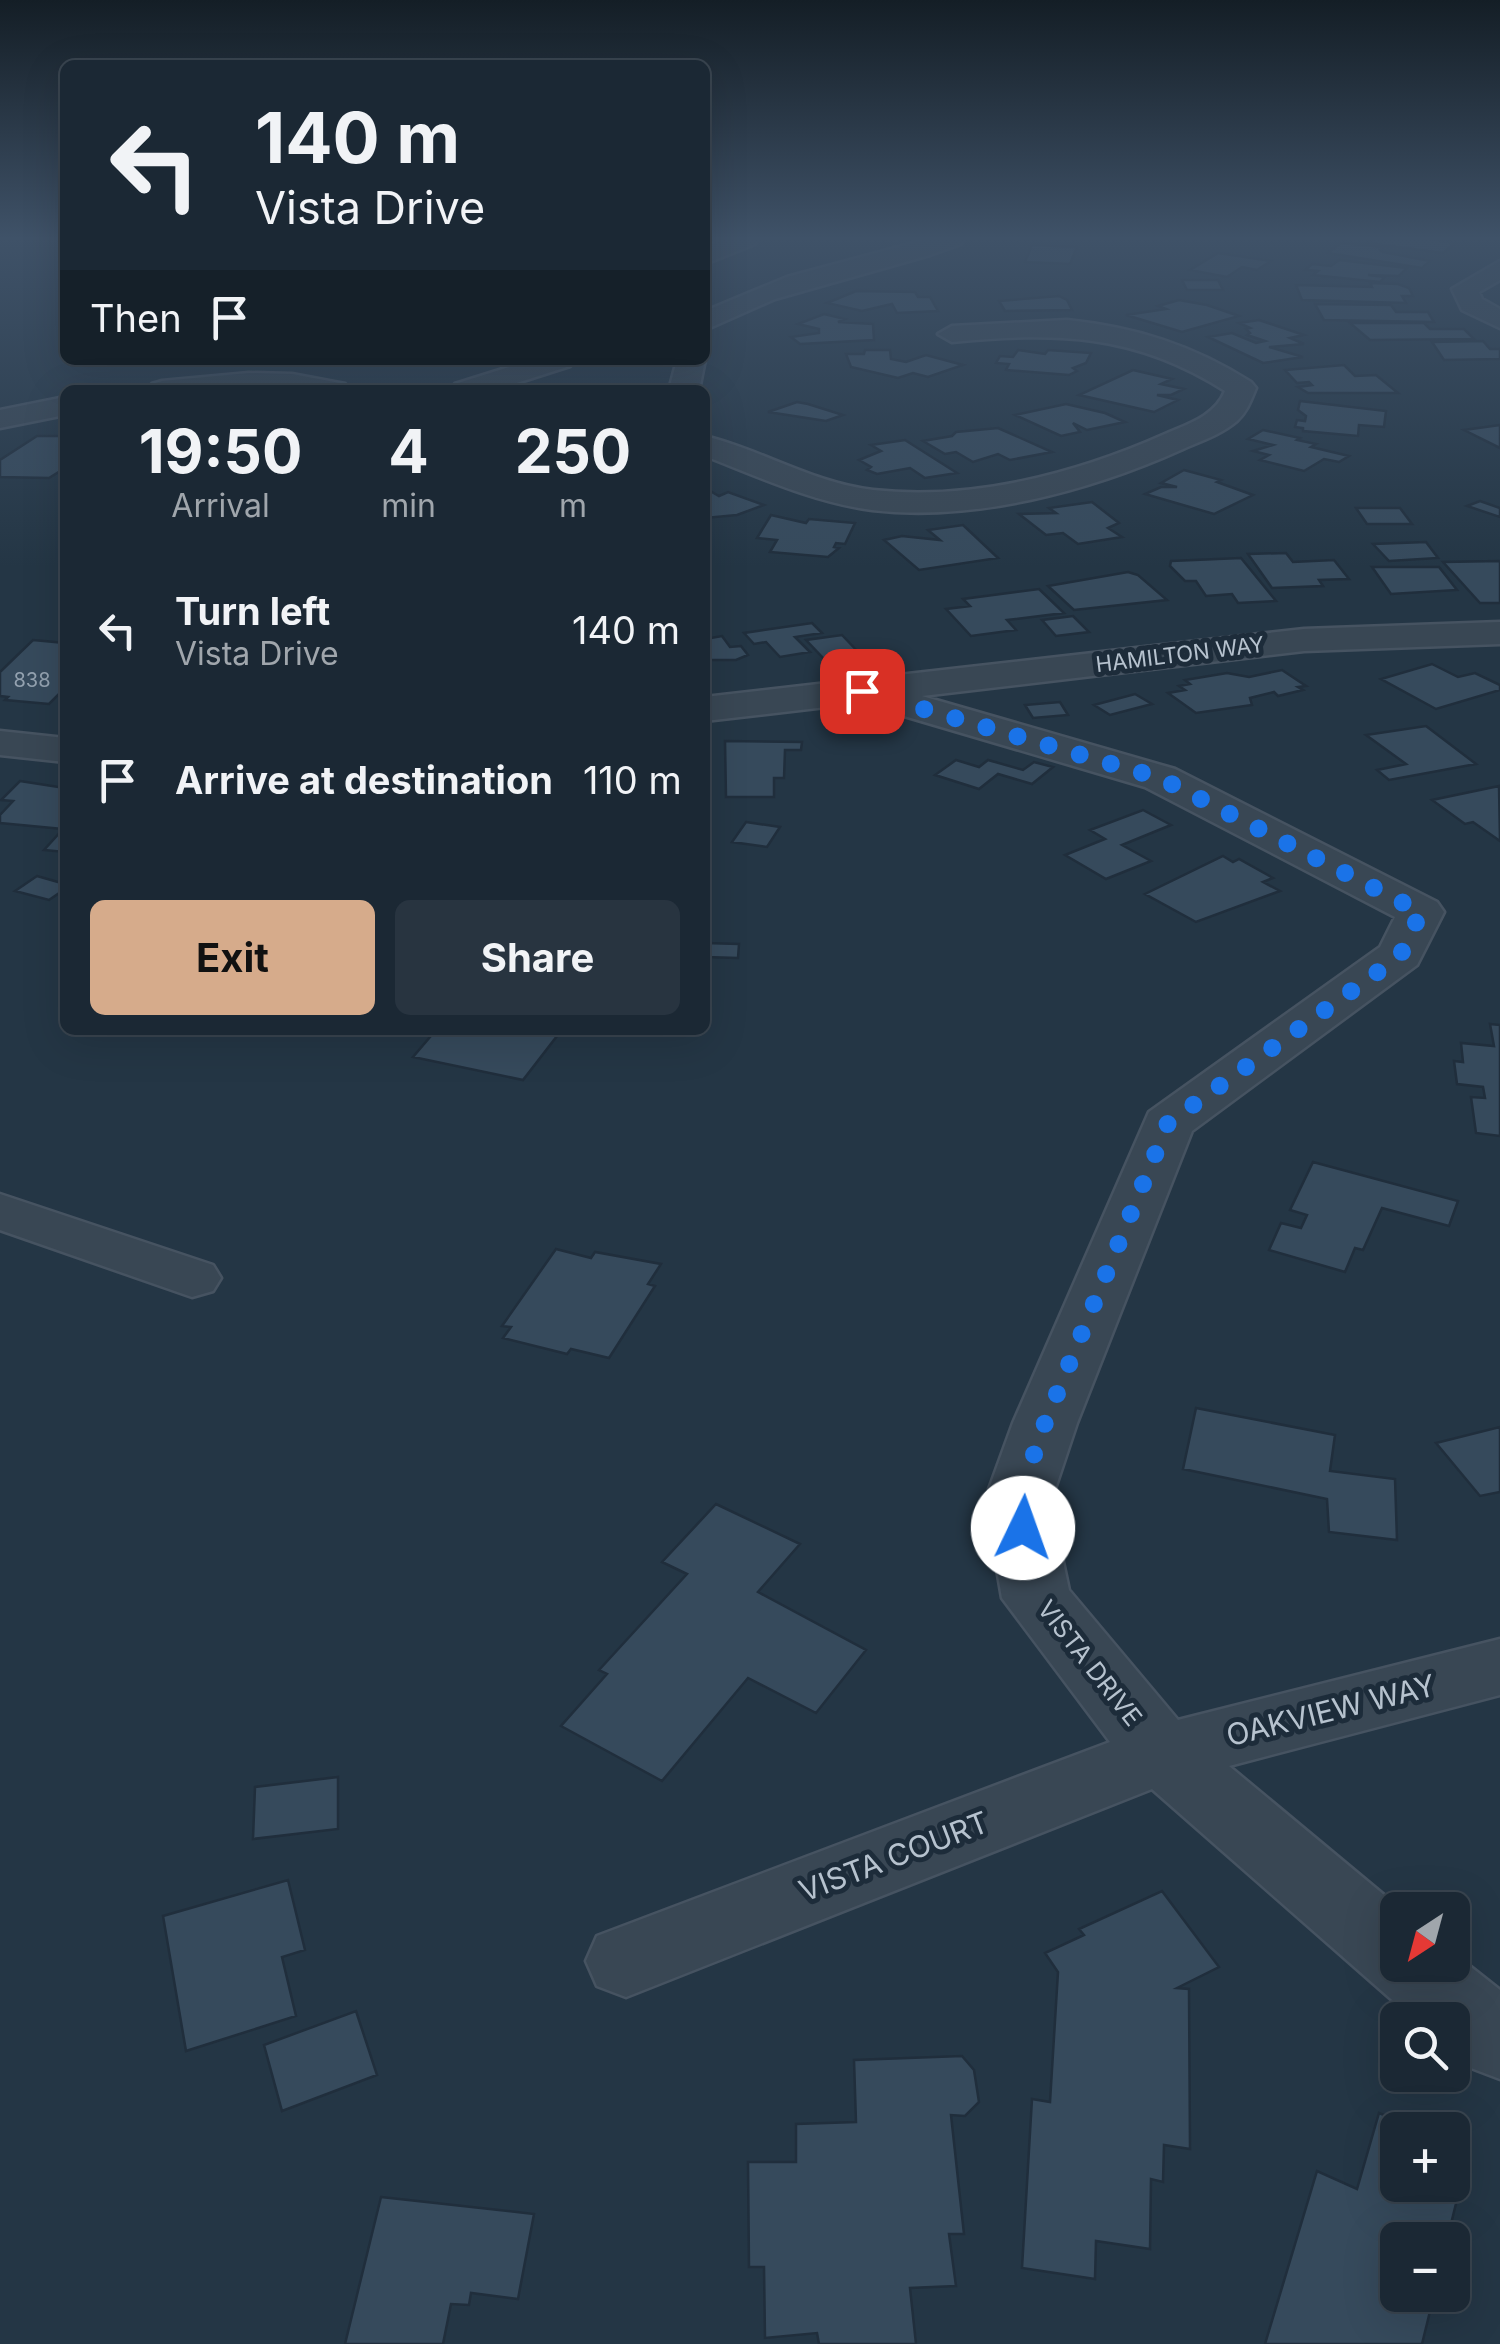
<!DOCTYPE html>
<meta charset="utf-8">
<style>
body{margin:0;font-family:Inter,sans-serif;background:#283440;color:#f1f3f6;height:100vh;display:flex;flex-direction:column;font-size:38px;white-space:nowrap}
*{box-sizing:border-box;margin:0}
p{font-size:32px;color:#a0a6ac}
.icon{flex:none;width:55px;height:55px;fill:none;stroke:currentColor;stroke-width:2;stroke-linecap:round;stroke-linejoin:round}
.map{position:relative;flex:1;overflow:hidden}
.drawer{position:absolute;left:60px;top:385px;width:650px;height:650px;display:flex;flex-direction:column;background:#1b2834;border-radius:15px;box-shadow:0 10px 40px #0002,0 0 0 2px #39444f}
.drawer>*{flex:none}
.top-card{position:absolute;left:60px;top:60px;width:650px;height:305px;border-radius:15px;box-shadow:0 10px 40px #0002,0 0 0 2px #39444f;background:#1b2834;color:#f1f3f6;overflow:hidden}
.needle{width:65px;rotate:216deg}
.buttons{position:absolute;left:1380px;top:1892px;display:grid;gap:20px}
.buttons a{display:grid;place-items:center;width:90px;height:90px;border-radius:15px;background:#1b2834;box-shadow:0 10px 40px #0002,0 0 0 2px #39444f;font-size:50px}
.pin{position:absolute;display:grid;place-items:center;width:85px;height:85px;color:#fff;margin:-42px;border-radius:20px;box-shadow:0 5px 15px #0006}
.me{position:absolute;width:110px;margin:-55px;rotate:3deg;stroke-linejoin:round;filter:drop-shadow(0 0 8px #0008)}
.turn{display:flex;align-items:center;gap:35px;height:210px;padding:0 30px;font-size:45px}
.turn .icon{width:130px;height:130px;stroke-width:2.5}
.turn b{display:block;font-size:70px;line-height:85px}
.then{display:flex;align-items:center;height:95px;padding:0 30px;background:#0003;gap:20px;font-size:38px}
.eta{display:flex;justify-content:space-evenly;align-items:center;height:170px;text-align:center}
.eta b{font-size:60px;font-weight:700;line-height:70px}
.primary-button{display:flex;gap:20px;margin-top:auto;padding:20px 30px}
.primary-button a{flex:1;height:115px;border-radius:15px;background:#d6ab8b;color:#111;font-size:40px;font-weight:700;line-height:115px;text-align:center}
.primary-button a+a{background:#283440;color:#f1f3f6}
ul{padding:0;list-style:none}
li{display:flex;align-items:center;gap:30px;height:150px;padding:0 30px}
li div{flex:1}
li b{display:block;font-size:38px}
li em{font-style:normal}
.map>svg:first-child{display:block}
.building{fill:#364a5c;stroke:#202e3c;stroke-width:2.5}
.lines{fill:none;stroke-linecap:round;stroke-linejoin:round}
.minor-casing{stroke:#465361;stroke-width:5}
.minor{fill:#394754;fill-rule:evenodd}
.route{stroke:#1a73e8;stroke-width:18;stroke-dasharray:0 32.4}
.labels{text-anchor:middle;stroke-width:10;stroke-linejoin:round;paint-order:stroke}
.number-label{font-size:20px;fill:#94a2b0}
.far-street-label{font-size:22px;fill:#b6c2ce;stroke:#1d2c3a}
.street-label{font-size:25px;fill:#b6c2ce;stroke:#1d2c3a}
.near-street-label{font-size:30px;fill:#b6c2ce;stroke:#1d2c3a}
</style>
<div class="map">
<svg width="1500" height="2344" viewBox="0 0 1500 2344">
<rect width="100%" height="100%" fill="#243645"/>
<path class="building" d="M 1374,239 L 1428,239 L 1455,243 L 1443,253 L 1369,243 Z
M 1340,243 L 1384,247 L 1380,250 L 1383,252 L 1430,261 L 1422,268 L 1328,253 Z
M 1032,245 L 1077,247 L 1070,264 L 1025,262 Z
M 1218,253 L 1271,261 L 1257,270 L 1242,267 L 1227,277 L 1190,270 Z
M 1339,260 L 1407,268 L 1399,276 L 1368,275 L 1385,277 L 1380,282 L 1313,275 L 1318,271 L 1305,270 L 1312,264 L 1331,266 Z
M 1182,280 L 1218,280 L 1223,290 L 1187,290 Z
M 1370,283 L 1398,284 L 1409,288 L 1413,296 L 1402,296 L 1406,303 L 1302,300 L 1296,285 L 1372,287 Z
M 856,291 L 915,292 L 918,297 L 930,297 L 938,311 L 897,313 L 892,304 L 862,311 L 827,303 Z
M 1059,296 L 1067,300 L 1072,310 L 1005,311 L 999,301 Z
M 1179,300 L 1207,305 L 1239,316 L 1182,332 L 1126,315 L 1166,309 L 1158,306 Z
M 1315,304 L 1391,305 L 1396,312 L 1428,312 L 1434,322 L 1324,320 Z
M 824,314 L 845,319 L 838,322 L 873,324 L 874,340 L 800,344 L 791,337 L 819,333 L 819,329 L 798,324 Z
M 1259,320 L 1304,335 L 1290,338 L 1304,344 L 1269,347 L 1303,357 L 1263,363 L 1208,337 L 1232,333 L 1256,343 L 1265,341 L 1247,335 L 1250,333 L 1246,329 L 1250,328 L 1239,323 Z
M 1350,323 L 1424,323 L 1430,329 L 1464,329 L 1474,339 L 1370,340 Z
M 1483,341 L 1490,349 L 1500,349 L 1500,359 L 1444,360 L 1432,342 Z
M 865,350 L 890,350 L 891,359 L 906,362 L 926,355 L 963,365 L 928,377 L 913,373 L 898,378 L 851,367 L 846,354 L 864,354 Z
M 1018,350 L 1045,354 L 1048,350 L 1091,353 L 1086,363 L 1073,368 L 1077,371 L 1069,375 L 1006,370 L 1009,364 L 996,363 L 1000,356 L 1013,357 Z
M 1344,365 L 1355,376 L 1376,375 L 1398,393 L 1308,393 L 1298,387 L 1312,385 L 1309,382 L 1297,383 L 1285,370 Z
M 1133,370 L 1172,379 L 1161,384 L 1184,389 L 1171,395 L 1157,395 L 1178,400 L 1154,412 L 1079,395 Z
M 1300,401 L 1386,411 L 1384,427 L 1359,425 L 1358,436 L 1303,431 L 1303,428 L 1295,427 L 1297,420 L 1305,421 L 1306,416 L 1298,410 Z
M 797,402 L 808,404 L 843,415 L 826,421 L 768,412 Z
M 1066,404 L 1105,413 L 1125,422 L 1087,430 L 1073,423 L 1080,432 L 1061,436 L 1015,415 Z
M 1500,425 L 1500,448 L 1464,430 Z
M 998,428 L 1052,452 L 1010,460 L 998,454 L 973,462 L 956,452 L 945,454 L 923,441 L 952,436 L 956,432 Z
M 1263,430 L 1300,438 L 1297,440 L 1316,444 L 1311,447 L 1349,456 L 1339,462 L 1324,459 L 1304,471 L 1260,460 L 1269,455 L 1253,451 L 1273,445 L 1248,439 Z
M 37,436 L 65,436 L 65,468 L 49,478 L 0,477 L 0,460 Z
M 905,440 L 957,473 L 925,478 L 910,468 L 877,474 L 867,470 L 871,467 L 859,460 L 881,451 L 871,445 Z
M 1184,470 L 1221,480 L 1217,482 L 1253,495 L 1214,514 L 1145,494 L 1161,487 L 1177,487 L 1161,483 Z
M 705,488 L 719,496 L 728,492 L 764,505 L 737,515 L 705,518 Z
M 1480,501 L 1500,508 L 1500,517 L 1467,506 Z
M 1092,502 L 1119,523 L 1108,528 L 1122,537 L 1078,544 L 1063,533 L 1046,535 L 1019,514 L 1056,513 L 1049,508 Z
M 1356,508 L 1400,508 L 1412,524 L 1367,524 Z
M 771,515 L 806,523 L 809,519 L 855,523 L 845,544 L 836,543 L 834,547 L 839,548 L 828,557 L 770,552 L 777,540 L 757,538 Z
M 963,525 L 998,558 L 919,570 L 884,540 L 902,536 L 940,540 L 928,530 Z
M 1426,542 L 1438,558 L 1389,561 L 1373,544 Z
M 1286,553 L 1293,562 L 1334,560 L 1349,579 L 1319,580 L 1323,586 L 1272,588 L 1248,554 Z
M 1241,558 L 1276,601 L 1238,603 L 1232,594 L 1206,596 L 1196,581 L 1185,581 L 1170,566 L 1171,561 Z
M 1500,561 L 1500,603 L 1480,603 L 1443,562 Z
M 1372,567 L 1439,567 L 1457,590 L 1391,594 Z
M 1128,572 L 1138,575 L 1167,600 L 1074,610 L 1048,586 Z
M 1039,589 L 1064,613 L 1007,620 L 1016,630 L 971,636 L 946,609 L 970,606 L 963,599 Z
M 1073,616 L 1089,632 L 1056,636 L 1042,620 Z
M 812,623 L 822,633 L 795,637 L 810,652 L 780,657 L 766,642 L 754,644 L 744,633 Z
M 842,635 L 861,655 L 825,660 L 806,640 Z
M 722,636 L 730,647 L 741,646 L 748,655 L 736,660 L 705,660 L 705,639 Z
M 33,640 L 65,643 L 65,688 L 49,704 L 5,700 L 8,697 L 0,696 L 0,672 Z
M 1432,664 L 1458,677 L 1475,673 L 1500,685 L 1500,690 L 1436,709 L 1381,679 Z
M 1282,670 L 1306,686 L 1298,687 L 1303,690 L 1278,696 L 1274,692 L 1250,698 L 1252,705 L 1196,713 L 1168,693 L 1185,690 L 1179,686 L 1190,684 L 1185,680 L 1227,673 L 1249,677 Z
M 1135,694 L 1152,704 L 1110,715 L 1094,705 Z
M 1060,702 L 1068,715 L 1033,718 L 1025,705 Z
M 1426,726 L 1476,764 L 1389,780 L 1377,770 L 1406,764 L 1366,735 Z
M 725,741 L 802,742 L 801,750 L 785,750 L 784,778 L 774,778 L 774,797 L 726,797 Z
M 956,760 L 979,767 L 988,760 L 1023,770 L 1034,762 L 1053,767 L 1032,784 L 998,774 L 979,789 L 935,775 Z
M 20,781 L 65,788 L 65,852 L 44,850 L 63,829 L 0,823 L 0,815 L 13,801 L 1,800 Z
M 1499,786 L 1500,841 L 1473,822 L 1465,824 L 1432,800 Z
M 1143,810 L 1171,825 L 1122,845 L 1151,861 L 1106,879 L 1065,855 L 1105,839 L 1090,830 Z
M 746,822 L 780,827 L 767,847 L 732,842 Z
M 1223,856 L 1233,862 L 1239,859 L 1273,878 L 1263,882 L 1280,891 L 1196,922 L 1145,894 Z
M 37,876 L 65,884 L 65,889 L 49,900 L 15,891 Z
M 705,943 L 739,944 L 738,958 L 705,957 Z
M 1490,1024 L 1500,1025 L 1500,1136 L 1476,1133 L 1471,1097 L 1485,1098 L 1483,1087 L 1457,1084 L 1454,1061 L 1463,1062 L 1461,1043 L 1494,1046 Z
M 436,1030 L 528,1030 L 557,1036 L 523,1080 L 413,1057 Z
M 1313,1162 L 1458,1201 L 1449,1226 L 1382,1208 L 1363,1250 L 1355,1248 L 1345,1272 L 1269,1250 L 1281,1223 L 1301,1228 L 1307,1215 L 1290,1210 Z
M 556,1249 L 591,1258 L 595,1252 L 661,1264 L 648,1284 L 655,1286 L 609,1358 L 571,1349 L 567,1354 L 503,1338 L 511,1327 L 502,1326 Z
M 1196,1408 L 1335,1435 L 1330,1471 L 1395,1479 L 1397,1540 L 1329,1532 L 1327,1499 L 1183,1469 Z
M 1500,1427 L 1500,1492 L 1480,1496 L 1436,1443 Z
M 716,1504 L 800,1544 L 758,1592 L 866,1650 L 816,1713 L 748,1678 L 662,1781 L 561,1726 L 607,1674 L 599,1670 L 687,1574 L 662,1562 Z
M 338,1777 L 338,1829 L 253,1839 L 255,1787 Z
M 288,1880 L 305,1950 L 282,1957 L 296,2016 L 186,2051 L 163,1916 Z
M 1162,1891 L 1219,1967 L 1177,1988 L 1189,1989 L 1190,2149 L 1164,2145 L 1163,2182 L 1151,2179 L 1150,2249 L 1096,2241 L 1095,2279 L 1022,2268 L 1032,2099 L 1050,2102 L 1058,1972 L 1045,1953 L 1084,1935 L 1079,1929 Z
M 356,2011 L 377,2075 L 282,2111 L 264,2045 Z
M 962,2056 L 974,2070 L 979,2102 L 965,2116 L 951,2115 L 964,2234 L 949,2234 L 956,2286 L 910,2288 L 916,2344 L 819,2344 L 817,2333 L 765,2338 L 764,2267 L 749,2267 L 748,2162 L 796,2162 L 796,2124 L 856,2122 L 854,2060 Z
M 1379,2113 L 1420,2130 L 1398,2130 L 1398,2185 L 1452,2185 L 1452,2144 L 1469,2151 L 1447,2240 L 1398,2240 L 1398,2295 L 1434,2295 L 1422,2344 L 1265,2344 L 1317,2171 L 1357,2189 Z
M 381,2197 L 534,2214 L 518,2299 L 471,2293 L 469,2305 L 451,2304 L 443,2344 L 345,2344 Z"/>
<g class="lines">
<defs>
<path id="minor" d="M 724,239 L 758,239 L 755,244 L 705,264 L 705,247 Z
M 928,239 L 964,239 L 961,244 L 930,255 L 775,299 L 705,330 L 705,311 L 787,277 Z
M 1500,261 L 1500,280 L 1479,292 L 1482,299 L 1500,309 L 1500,328 L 1462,310 L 1452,289 Z
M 1067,320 C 1135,327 1193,345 1251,382 L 1256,388 C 1251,400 1247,412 1237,421 C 1222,434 1201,441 1183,449 C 1090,491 974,522 872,510 C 813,502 759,477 705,456 L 705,436 C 762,450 813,483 873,490 C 971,501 1075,474 1165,434 C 1188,424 1215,416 1225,391 C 1135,333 1055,332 952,342 L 938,334 L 952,326 Z
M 531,360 L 574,360 L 570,366 L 495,390 L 450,390 L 455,384 Z
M 677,360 L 705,360 L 699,390 L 669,390 Z
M 249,373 L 292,374 L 345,384 L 350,390 L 147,390 L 152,384 L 162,381 Z
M 65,397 L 65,415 L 0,428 L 0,410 Z
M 1500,622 L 1500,644 L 1304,651 L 922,696 L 1175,769 L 1437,902 L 1444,912 L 1417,965 L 1192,1131 L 1077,1423 L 1055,1489 L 1056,1529 L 1069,1590 L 1178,1720 L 1500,1639 L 1500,1695 L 1229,1766 L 1402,1910 L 1398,1910 L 1398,1965 L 1452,1965 L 1452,1952 L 1500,1990 L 1500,2079 L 1471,2068 L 1452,2052 L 1452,2020 L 1415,2020 L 1152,1789 L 626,1997 L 597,1986 L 586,1961 L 597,1936 L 1110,1742 L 1002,1598 L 990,1529 L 989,1489 L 1013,1423 L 1149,1112 L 1380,947 L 1395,917 L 1145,787 L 860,703 L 705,721 L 705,697 L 862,679 L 874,682 L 890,676 L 1304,629 Z
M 0,731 L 65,738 L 65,762 L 0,755 Z
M 0,1194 L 213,1265 L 221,1278 L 213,1291 L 192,1297 L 0,1230 Z"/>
</defs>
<use href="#minor" class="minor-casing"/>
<use href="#minor" class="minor"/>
</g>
<linearGradient id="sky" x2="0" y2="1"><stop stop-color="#141e26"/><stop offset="0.42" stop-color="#3f5268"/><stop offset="1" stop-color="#3f5268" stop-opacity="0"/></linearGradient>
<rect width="1500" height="567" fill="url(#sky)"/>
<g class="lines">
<path class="route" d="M 862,691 L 1160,778 L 1421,912 L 1400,956 L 1168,1123 L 1045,1423 L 1022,1489 L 1023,1528"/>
</g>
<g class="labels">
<g class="number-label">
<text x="32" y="687">838</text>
</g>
<g class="far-street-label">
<text transform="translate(1180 654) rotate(-7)" y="8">HAMILTON WAY</text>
</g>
<g class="street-label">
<text transform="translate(1090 1663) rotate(52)" y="9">VISTA DRIVE</text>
</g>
<g class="near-street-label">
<text transform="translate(1331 1711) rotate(-14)" y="10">OAKVIEW WAY</text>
<text transform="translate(894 1857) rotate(-21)" y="10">VISTA COURT</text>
</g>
</g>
</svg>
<div class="buttons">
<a><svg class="needle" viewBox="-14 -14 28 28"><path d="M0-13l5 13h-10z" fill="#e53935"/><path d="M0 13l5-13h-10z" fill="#a0a6ac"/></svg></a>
<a><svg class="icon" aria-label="search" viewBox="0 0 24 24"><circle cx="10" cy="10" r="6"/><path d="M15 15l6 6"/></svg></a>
<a>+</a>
<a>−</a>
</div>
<div class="pin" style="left:862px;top:691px;background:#d93025"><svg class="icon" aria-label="arrive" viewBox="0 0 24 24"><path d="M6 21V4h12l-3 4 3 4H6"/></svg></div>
<svg class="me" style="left:1023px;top:1528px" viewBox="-20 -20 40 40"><circle r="19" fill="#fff"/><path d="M0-13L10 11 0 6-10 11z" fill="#1a73e8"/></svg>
<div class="top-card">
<div class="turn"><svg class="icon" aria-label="left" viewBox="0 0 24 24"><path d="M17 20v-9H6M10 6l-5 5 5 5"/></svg><div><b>140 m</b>Vista Drive</div></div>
<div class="then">Then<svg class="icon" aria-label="arrive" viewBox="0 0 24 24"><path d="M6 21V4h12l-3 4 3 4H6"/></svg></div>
</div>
<section class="drawer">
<div class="eta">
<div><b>19:50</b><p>Arrival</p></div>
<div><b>4</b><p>min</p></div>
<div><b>250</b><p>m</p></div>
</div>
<ul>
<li><svg class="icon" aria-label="left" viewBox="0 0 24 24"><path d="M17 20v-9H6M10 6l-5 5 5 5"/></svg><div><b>Turn left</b><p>Vista Drive</p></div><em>140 m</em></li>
<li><svg class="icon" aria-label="arrive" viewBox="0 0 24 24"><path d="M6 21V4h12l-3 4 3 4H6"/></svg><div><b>Arrive at destination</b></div><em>110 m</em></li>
</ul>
<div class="primary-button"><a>Exit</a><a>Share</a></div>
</section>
</div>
